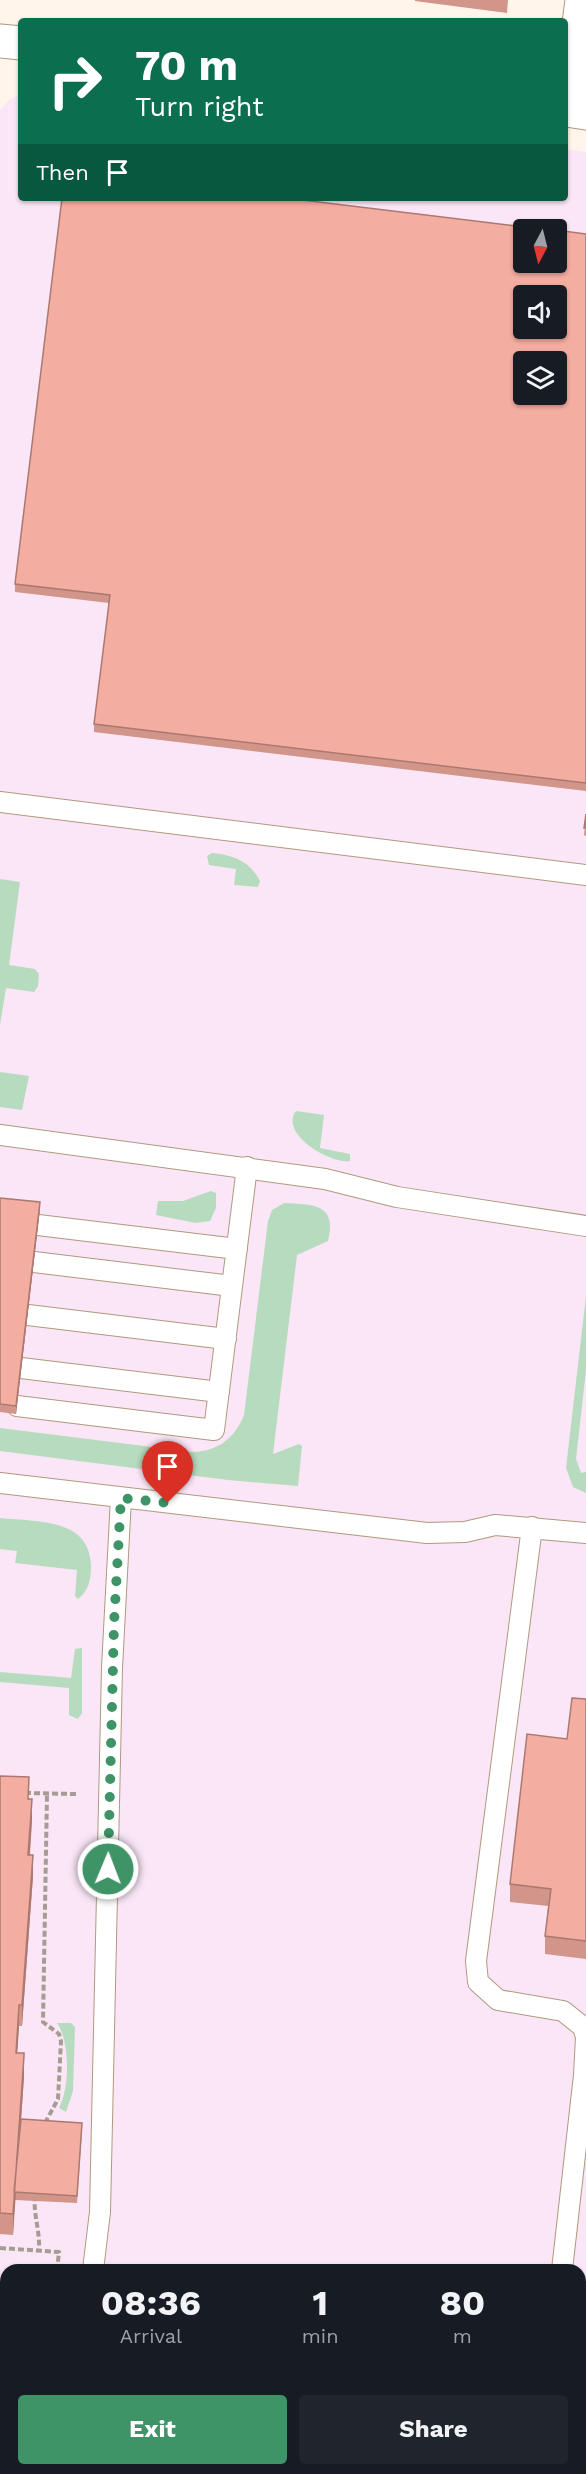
<!DOCTYPE html>
<style>
body{margin:0;font-family:"Work Sans",sans-serif;background:#20242c;color:#f1f3f6;height:100vh;display:flex;flex-direction:column;font-size:22px;white-space:nowrap}
*{box-sizing:border-box;margin:0}
p{font-size:20px;color:#9ea1a6}
.icon{flex:none;width:33px;height:33px;fill:none;stroke:currentColor;stroke-width:2;stroke-linecap:round;stroke-linejoin:round}
.map{position:relative;flex:1;overflow:hidden}
.details{position:absolute;left:0px;top:2264px;width:586px;height:212px;display:flex;flex-direction:column;background:#171b24;border-radius:18px 18px 0 0;box-shadow:0 2px 4px #0004}
.details>*{flex:none}
.guide{position:absolute;left:18px;top:18px;width:550px;height:183px;border-radius:6px;box-shadow:0 2px 4px #0004;background:#0b6e4f;color:#fff;overflow:hidden}
.needle{width:39px;rotate:187deg}
.controls{position:absolute;left:513px;top:219px;display:grid;gap:12px}
.controls a{display:grid;place-items:center;width:54px;height:54px;border-radius:6px;background:#171b24;box-shadow:0 2px 4px #0004;font-size:30px}
.pin{position:absolute;display:grid;place-items:center;width:51px;height:51px;color:#fff;margin:-62px -26px;border-radius:50% 50% 50% 0;rotate:-45deg;box-shadow:0 0 6px #0007}
.pin .icon{rotate:45deg}
.me{position:absolute;width:66px;margin:-33px;rotate:1deg;stroke-linejoin:round;filter:drop-shadow(0 0 4px #0008)}
.turn{display:flex;align-items:center;gap:21px;height:126px;padding:0 18px;font-size:27px}
.turn .icon{width:78px;height:78px;stroke-width:2.5}
.turn b{display:block;font-size:42px;line-height:51px}
.then{display:flex;align-items:center;height:57px;padding:0 18px;background:#0003;gap:12px;font-size:22px}
.eta{display:flex;justify-content:space-evenly;align-items:center;height:102px;text-align:center}
.eta b{font-size:36px;font-weight:700;line-height:42px}
.action{display:flex;gap:12px;margin-top:auto;padding:12px 18px}
.action a{flex:1;height:69px;border-radius:6px;background:#3e9367;color:#fff;font-size:24px;font-weight:700;line-height:69px;text-align:center}
.action a+a{background:#20242c;color:#f1f3f6}
.map>svg:first-child{display:block}
.commercial{fill:#fae6f6;fill-rule:evenodd}
.green{fill:#b7dbbe}
.lines{fill:none;stroke-linecap:round;stroke-linejoin:round}
.service-casing{stroke:#b0997f;stroke-width:22}
.minor-casing{stroke:#b0997f;stroke-width:35}
.tertiary-casing{stroke:#b0997f;stroke-width:35}
.path{stroke:#a69c91;stroke-width:4;stroke-dasharray:6 3;stroke-linecap:butt}
.service{stroke:#fff;stroke-width:20}
.minor{stroke:#fff;stroke-width:33}
.tertiary{stroke:#fff;stroke-width:33}
.wall{fill:#d2958a}
.shaded-wall{fill:#ab7971}
.building{fill:#f4ada1;stroke:#ab7971;stroke-width:1.5;fill-rule:evenodd}
.route{stroke:#3e9367;stroke-width:10;stroke-dasharray:0 18}
</style>
<div class="map">
<svg width="586" height="2474" viewBox="0 0 586 2474">
<rect width="100%" height="100%" fill="#fff5ea"/>
<path class="commercial" d="M 21,94 L 21,198 L 566,198 L 566,149 L 586,152 L 586,2474 L 0,2474 L 0,110 L 10,99 ZM 524,230 L 556,230 L 556,262 L 524,262 ZM 524,296 L 556,296 L 556,328 L 524,328 ZM 524,362 L 556,362 L 556,394 L 524,394 ZM 6,2270 L 580,2270 L 580,2469 L 6,2469 Z"/>
<path class="green" d="M 212,853 C 233,855 250,861 260,881 L 258,887 L 234,885 L 236,869 L 209,865 L 207,856 Z
M 0,879 L 20,882 L 9,965 L 35,969 L 39,974 L 38,986 L 34,992 L 6,988 L 0,1025 Z
M 0,1072 L 29,1076 L 22,1110 L 0,1107 Z
M 296,1111 L 324,1115 L 320,1148 L 350,1154 L 350,1161 C 329,1164 279,1133 296,1111 Z
M 211,1191 L 216,1193 L 216,1208 L 210,1221 L 196,1223 L 156,1215 L 158,1201 L 183,1201 Z
M 284,1203 C 314,1205 337,1203 328,1241 L 297,1255 L 273,1454 L 299,1444 L 302,1446 L 298,1486 L 228,1480 L 0,1451 L 0,1428 L 192,1452 C 217,1452 235,1438 244,1415 L 268,1221 L 272,1210 Z
M 586,1296 L 586,1370 L 576,1459 L 581,1473 L 586,1472 L 586,1493 L 573,1487 L 566,1468 Z
M 0,1518 C 35,1522 90,1517 91,1566 C 91,1579 89,1591 78,1599 L 75,1596 L 77,1570 L 15,1563 L 17,1551 L 0,1549 Z
M 82,1648 L 82,1713 L 78,1719 L 69,1715 L 69,1688 L 0,1682 L 0,1672 L 71,1678 L 75,1649 Z
M 57,2023 L 71,2023 L 75,2027 L 73,2091 L 66,2112 L 59,2108 C 70,2088 70,2041 57,2023 Z"/>
<g class="lines">
<defs>
<path id="service" d="M 0,802 L 586,875
M 0,1135 L 325,1179 L 397,1197 L 586,1226
M 38,1225 L 237,1249
M 34,1262 L 232,1286
M 28,1315 L 226,1339
M 21,1368 L 219,1392
M 17,1406 L 214,1430 L 247,1167
M 0,1483 L 427,1533 L 465,1532 L 495,1525 L 586,1533
M 532,1527 L 476,1961 L 478,1982 L 498,2000 L 563,2011 L 583,2027 L 586,2037 L 584,2075 L 562,2270
M 93,2270 L 100,2212 L 112,1668 L 121,1498
M 0,2453 L 6,2453
M 144,2469 L 186,2474
M 73,2474 L 74,2469
M 536,2474 L 537,2469"/>
<path id="minor" d="M 568,110 L 582,0"/>
<path id="tertiary" d="M 0,41 L 21,43
M 566,110 L 586,113"/>
</defs>
<use href="#service" class="service-casing"/>
<use href="#minor" class="minor-casing"/>
<use href="#tertiary" class="tertiary-casing"/>
<path class="path" d="M 25,1793 L 76,1794
M 45,2123 L 58,2099 L 61,2041 L 59,2034 L 43,2022 L 47,1794
M 35,2195 C 33,2215 40,2229 39,2250
M 0,2248 L 59,2252 L 57,2270"/>
<use href="#service" class="service"/>
<use href="#minor" class="minor"/>
<use href="#tertiary" class="tertiary"/>
</g>
<path class="wall" d="M 415,0 L 508,0 L 507,13 L 415,1 Z
M 586,234 L 586,791 L 94,732 L 94,724 L 109,603 L 15,592 L 15,584 Z
M 586,814 L 586,836 L 584,835 Z
M 0,1198 L 40,1209 L 16,1414 L 0,1412 Z
M 586,1699 L 586,1959 L 545,1954 L 545,1936 L 548,1906 L 510,1902 L 510,1884 L 567,1739 Z
M 0,1776 L 29,1799 L 32,1820 L 30,1855 L 33,1876 L 22,2026 L 19,2026 L 17,2053 L 24,2077 L 21,2119 L 82,2130 L 77,2203 L 15,2200 L 13,2235 L 0,2234 Z
M 586,2369 L 586,2431 L 581,2430 L 581,2412 Z"/>
<path class="shaded-wall" d="M 40,1202 L 40,1209 L 16,1414 L 16,1406 Z
M 32,1799 L 32,1820 L 28,1876 L 28,1855 Z
M 33,1855 L 33,1876 L 22,2026 L 22,2005 Z
M 19,2005 L 19,2026 L 16,2074 L 16,2053 Z
M 24,2056 L 24,2077 L 13,2235 L 13,2214 Z"/>
<path class="building" d="M 62,198 L 286,198 L 550,230 L 524,230 L 524,262 L 556,262 L 556,230 L 586,234 L 586,783 L 94,724 L 110,595 L 15,584 ZM 524,296 L 556,296 L 556,328 L 524,328 ZM 524,362 L 556,362 L 556,394 L 524,394 Z
M 586,814 L 586,828 L 584,828 Z
M 0,1198 L 40,1202 L 16,1406 L 0,1404 Z
M 572,1698 L 586,1699 L 586,1941 L 545,1936 L 551,1889 L 510,1884 L 527,1734 L 567,1739 Z
M 0,1776 L 29,1777 L 28,1799 L 32,1799 L 28,1855 L 33,1855 L 22,2005 L 19,2005 L 16,2053 L 24,2053 L 24,2056 L 13,2214 L 0,2213 Z
M 21,2119 L 82,2123 L 77,2196 L 14,2192 Z
M 586,2369 L 586,2413 L 581,2412 Z"/>
<g class="lines">
<path class="route" d="M 108,1869 L 114,1624 L 121,1498 L 168,1503"/>
</g>
</svg>
<div class="controls">
<a><svg class="needle" viewBox="-14 -14 28 28"><path d="M0-13l5 13h-10z" fill="#e53935"/><path d="M0 13l5-13h-10z" fill="#9ea1a6"/></svg></a>
<a><svg class="icon" aria-label="sound" viewBox="0 0 24 24"><path d="M4 9h4l5-4v14l-5-4H4zM17 9q2 3 0 6"/></svg></a>
<a><svg class="icon" aria-label="layers" viewBox="0 0 24 24"><path d="M12 4l9 5-9 5-9-5zM3 14l9 5 9-5"/></svg></a>
</div>
<div class="pin" style="left:168px;top:1503px;background:#d93025"><svg class="icon" aria-label="arrive" viewBox="0 0 24 24"><path d="M6 21V4h12l-3 4 3 4H6"/></svg></div>
<svg class="me" style="left:108px;top:1869px" viewBox="-20 -20 40 40"><circle r="17" fill="#3e9367" stroke="#fff" stroke-width="3"/><path d="M0-11L8 9 0 5-8 9z" fill="#fff"/></svg>
<div class="guide">
<div class="turn"><svg class="icon" aria-label="right" viewBox="0 0 24 24"><path d="M7 20v-9h11M14 6l5 5-5 5"/></svg><div><b>70 m</b>Turn right</div></div>
<div class="then">Then<svg class="icon" aria-label="arrive" viewBox="0 0 24 24"><path d="M6 21V4h12l-3 4 3 4H6"/></svg></div>
</div>
<section class="details">
<div class="eta">
<div><b>08:36</b><p>Arrival</p></div>
<div><b>1</b><p>min</p></div>
<div><b>80</b><p>m</p></div>
</div>
<div class="action"><a>Exit</a><a>Share</a></div>
</section>
</div>
